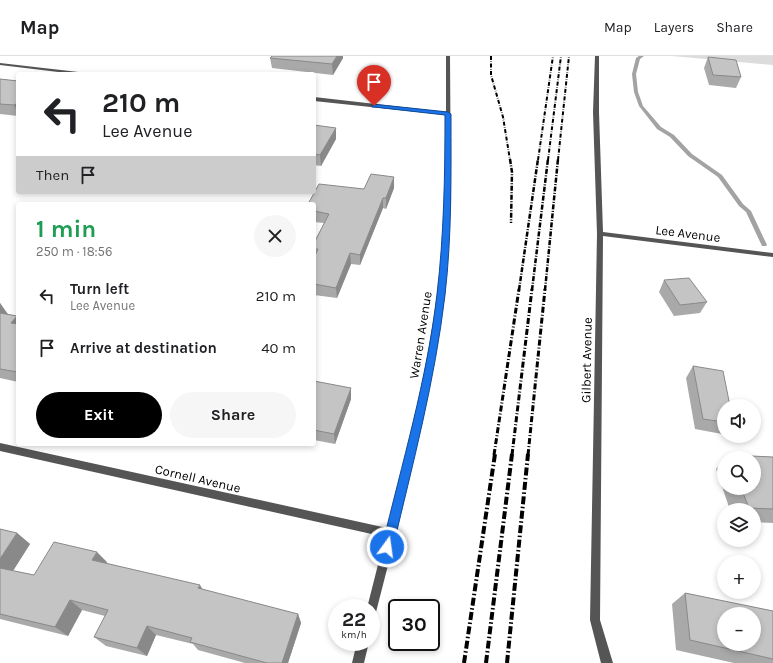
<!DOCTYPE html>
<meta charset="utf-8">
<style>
body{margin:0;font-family:Karla,sans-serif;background:#f6f6f6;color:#202124;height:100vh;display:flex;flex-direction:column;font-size:15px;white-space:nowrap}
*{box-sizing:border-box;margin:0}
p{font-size:13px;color:#757577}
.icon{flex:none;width:22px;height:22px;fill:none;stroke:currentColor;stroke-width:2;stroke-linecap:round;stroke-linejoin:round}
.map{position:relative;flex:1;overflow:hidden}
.drawer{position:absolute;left:16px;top:146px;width:300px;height:244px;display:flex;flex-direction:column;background:#fff;border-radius:4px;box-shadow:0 2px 6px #0003}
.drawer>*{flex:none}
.banner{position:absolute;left:16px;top:16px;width:300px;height:122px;border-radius:4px;box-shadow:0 2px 6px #0003;background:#fff;color:#202124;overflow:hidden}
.fabs{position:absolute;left:717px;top:343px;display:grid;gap:8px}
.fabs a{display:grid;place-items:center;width:44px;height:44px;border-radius:50%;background:#fff;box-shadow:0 2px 6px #0003;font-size:20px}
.speed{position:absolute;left:328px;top:543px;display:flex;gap:8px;font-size:20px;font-weight:700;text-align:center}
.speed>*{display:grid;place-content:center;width:52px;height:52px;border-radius:50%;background:#fff;box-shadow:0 2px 6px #0003;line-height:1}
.speed small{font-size:10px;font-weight:400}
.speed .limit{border:2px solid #111;border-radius:6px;background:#fff;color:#111}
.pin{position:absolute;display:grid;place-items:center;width:34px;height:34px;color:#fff;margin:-41px -17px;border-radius:50% 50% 50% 0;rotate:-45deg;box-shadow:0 0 4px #0007}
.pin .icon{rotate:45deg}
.me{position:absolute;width:44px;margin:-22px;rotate:14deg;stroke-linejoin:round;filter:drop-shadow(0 0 3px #0008)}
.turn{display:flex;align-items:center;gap:14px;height:84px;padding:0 20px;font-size:18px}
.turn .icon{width:52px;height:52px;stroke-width:2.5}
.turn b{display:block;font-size:28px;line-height:34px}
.then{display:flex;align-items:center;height:38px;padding:0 20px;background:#0003;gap:8px;font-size:15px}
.round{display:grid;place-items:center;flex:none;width:42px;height:42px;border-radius:21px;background:#f6f6f6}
.overview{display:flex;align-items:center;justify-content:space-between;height:68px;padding:0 20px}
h1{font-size:24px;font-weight:700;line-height:30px;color:#1e9e55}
.primary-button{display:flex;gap:8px;margin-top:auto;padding:8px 20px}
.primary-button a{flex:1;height:46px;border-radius:24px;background:#000;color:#fff;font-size:16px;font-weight:700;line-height:46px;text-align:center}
.primary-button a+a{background:#f6f6f6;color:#202124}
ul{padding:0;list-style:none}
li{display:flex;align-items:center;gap:12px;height:52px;padding:0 20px}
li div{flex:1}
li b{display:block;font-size:15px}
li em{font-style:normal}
header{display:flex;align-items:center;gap:24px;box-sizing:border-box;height:56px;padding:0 20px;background:#fff;border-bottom:1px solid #e0e0e0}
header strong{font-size:19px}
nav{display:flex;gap:22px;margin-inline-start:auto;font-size:14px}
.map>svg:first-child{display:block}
.green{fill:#dcdcdc}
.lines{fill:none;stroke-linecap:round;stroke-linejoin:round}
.stream{fill:#a3a3a3;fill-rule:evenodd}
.street{fill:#555;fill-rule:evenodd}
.rail-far3{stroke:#000;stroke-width:2;stroke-dasharray:4 1.5 0.5 1.5;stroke-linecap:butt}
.rail-far2{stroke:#000;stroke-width:2.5;stroke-dasharray:5 1.5 1 1.5;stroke-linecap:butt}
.rail-far1{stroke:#000;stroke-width:3;stroke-dasharray:6 2 1 2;stroke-linecap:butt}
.rail{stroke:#000;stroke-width:4;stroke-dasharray:8 2.5 1.5 2.5;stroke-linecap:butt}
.wall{fill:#a9a9a9}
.shaded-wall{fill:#898989}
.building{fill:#c4c4c4;stroke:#898989;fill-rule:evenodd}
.route{fill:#1a73e8;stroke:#114b97}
.labels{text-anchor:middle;stroke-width:3.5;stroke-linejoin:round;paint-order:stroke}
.street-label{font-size:13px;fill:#000;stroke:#fff}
</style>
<header>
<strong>Map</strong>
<nav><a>Map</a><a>Layers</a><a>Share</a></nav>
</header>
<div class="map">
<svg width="773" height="607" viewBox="0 0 773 607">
<rect width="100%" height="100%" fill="#fff"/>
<path class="green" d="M 672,0 L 773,0 L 773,9 Z"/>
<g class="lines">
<path class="stream" d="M 639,0 L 644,0 L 640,3 L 636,18 L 638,36 L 643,50 L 661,71 L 674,79 L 692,98 L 722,119 L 743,148 L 751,155 L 767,189 L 766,190 L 762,190 L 746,156 L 739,150 L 718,121 L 688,100 L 670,81 L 657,73 L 639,50 L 634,36 L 632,18 L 636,2 Z"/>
<path class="street" d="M 446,0 L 450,0 L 451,149 L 445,239 L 439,279 L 424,359 L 396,478 L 375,560 L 371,561 L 371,552 L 367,552 L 385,481 L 0,395 L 0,387 L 387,472 C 407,395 427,317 437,238 C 445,179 446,119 446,59 L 314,45 L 314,41 L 446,56 Z
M 595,0 L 599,0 L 599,56 L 603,176 L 773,197 L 773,201 L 603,180 L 600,564 L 613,607 L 601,607 L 590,564 L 597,178 L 593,56 Z
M 0,7 L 87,17 L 89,18 L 75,18 L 0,9 Z
M 357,586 L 369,586 L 364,607 L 352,607 Z"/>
<path class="rail-far3" d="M 491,0 L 491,19 L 503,61 L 510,104
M 538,104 L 553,0
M 548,104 L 561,0
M 558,104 L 569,0"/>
<path class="rail-far2" d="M 510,103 L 512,116 L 511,167
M 519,234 L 538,103
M 532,234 L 548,103
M 545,234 L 558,103"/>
<path class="rail-far1" d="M 494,399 L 519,233
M 512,399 L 532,233
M 528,399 L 545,233"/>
<path class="rail" d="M 464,607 L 495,398
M 486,607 L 512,398
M 507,607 L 528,398"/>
</g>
<path class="wall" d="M 708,1 L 741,21 L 736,32 L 709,29 L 704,12 Z
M 270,2 L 343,2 L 333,19 L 272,12 Z
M 0,23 L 18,25 L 18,60 L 0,58 Z
M 314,69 L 336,83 L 321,110 L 314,109 Z
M 394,132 L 386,153 L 383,152 L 360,209 L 351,208 L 337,242 L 314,239 L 314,187 L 324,167 L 314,166 L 314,148 L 364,133 Z
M 664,224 L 707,246 L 700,257 L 674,260 L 659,236 Z
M 0,247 L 8,258 L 17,260 L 18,261 L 18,326 L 0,322 Z
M 693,310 L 724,350 L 724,375 L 722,378 L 695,373 L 686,322 Z
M 314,325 L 351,343 L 335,388 L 314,384 Z
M 729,399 L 773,401 L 773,467 L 754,466 L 754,454 L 730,454 L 716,413 L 724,404 L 724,432 L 754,432 L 754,402 L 726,402 Z
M 0,473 L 17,477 L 30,488 L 13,515 L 34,519 L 107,506 L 106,507 L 203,534 L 298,558 L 301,567 L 288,607 L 245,607 L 198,594 L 193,588 L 156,579 L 147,600 L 106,590 L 94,581 L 105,560 L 82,554 L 68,580 L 0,563 Z
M 685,537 L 773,555 L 773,607 L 734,607 L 676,594 L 672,548 Z"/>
<path class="shaded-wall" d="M 337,0 L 343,0 L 343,2 L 333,19 L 332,8 Z
M 18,47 L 18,57 L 14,49 Z
M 336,72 L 336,83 L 321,110 L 320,99 Z
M 394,121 L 394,132 L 386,153 L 386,142 Z
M 383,142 L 383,152 L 360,209 L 360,199 Z
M 350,197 L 351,208 L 337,242 L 336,232 Z
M 0,247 L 8,259 L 0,266 Z
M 17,260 L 18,261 L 18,277 L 11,267 Z
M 351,332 L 351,343 L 335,388 L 334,378 Z
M 17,477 L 30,488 L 9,521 L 0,515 L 0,503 Z
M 97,496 L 107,506 L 103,514 L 92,504 Z
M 200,529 L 206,539 L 198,532 Z
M 70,544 L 82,554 L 68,580 L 55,571 Z
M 298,558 L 301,567 L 288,607 L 282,607 Z
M 147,570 L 156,579 L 147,600 L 137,592 Z"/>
<path class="building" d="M 272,0 L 337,0 L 332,8 L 270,2 Z
M 708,1 L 736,4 L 741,21 L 713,19 Z
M 0,23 L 18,25 L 18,47 L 14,49 L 0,48 Z
M 314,69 L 336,72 L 320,99 L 314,98 Z
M 371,118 L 394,121 L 386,142 L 383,142 L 360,199 L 350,197 L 336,232 L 314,228 L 314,202 L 318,193 L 314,193 L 314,187 L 329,158 L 314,155 L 314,148 L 308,148 L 319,128 L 364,133 Z
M 689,222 L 707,246 L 680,249 L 664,224 Z
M 0,257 L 17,260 L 11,267 L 18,268 L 18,316 L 0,313 Z
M 693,310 L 723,315 L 730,350 L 724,350 L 724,366 L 703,363 Z
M 314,325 L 351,332 L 334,378 L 314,374 Z
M 729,399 L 773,401 L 773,453 L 749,452 L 741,432 L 754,432 L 754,402 L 730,402 Z
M 0,473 L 17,477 L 0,503 Z
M 54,486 L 97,496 L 92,504 L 200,529 L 198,532 L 298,558 L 282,607 L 267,607 L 190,586 L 192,582 L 147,570 L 137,592 L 94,581 L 108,554 L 70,544 L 55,571 L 0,558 L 0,512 L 34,519 Z
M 685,537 L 773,555 L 773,603 L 690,584 ZM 724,558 L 754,558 L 754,588 L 724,588 Z"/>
<path class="route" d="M 372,48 L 448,56 L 451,58 C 451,118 452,179 445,239 C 435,324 413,407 393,491 L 391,495 L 387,496 L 383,495 L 382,491 C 402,407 427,324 437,238 C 444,179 445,119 445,59 L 374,51 L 372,51 Z"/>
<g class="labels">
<g class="street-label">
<text transform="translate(688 177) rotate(7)" y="5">Lee Avenue</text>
<text transform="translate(420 279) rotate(-81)" y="5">Warren Avenue</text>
<text transform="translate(586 304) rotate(-89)" y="5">Gilbert Avenue</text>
<text transform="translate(198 422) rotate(13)" y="5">Cornell Avenue</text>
</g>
</g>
</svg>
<div class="fabs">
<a><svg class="icon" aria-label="sound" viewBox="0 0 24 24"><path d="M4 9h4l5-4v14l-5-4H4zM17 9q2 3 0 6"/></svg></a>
<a><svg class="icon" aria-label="search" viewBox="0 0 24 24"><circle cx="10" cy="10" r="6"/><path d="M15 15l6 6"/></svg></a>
<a><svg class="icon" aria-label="layers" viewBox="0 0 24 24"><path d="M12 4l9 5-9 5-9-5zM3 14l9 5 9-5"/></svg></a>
<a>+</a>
<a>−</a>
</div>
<div class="speed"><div>22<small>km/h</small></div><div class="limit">30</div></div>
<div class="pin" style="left:374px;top:50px;background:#d93025"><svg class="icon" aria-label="arrive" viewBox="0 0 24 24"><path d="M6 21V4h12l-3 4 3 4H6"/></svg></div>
<svg class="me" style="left:387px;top:491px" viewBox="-20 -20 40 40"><circle r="17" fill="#1a73e8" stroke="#fff" stroke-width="3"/><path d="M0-11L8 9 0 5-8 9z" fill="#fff"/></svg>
<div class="banner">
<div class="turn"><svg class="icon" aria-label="left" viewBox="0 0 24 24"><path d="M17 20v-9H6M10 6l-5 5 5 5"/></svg><div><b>210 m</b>Lee Avenue</div></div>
<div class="then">Then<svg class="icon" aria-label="arrive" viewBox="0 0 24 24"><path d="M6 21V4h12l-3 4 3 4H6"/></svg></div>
</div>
<section class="drawer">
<div class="overview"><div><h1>1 min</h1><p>250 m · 18:56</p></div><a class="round"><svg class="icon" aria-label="close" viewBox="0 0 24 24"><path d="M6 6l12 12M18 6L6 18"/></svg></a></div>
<ul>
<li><svg class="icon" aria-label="left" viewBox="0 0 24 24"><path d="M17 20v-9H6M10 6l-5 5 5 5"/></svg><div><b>Turn left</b><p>Lee Avenue</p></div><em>210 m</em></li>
<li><svg class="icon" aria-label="arrive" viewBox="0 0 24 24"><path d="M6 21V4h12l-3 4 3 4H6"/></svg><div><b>Arrive at destination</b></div><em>40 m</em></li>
</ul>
<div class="primary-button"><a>Exit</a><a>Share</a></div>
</section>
</div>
